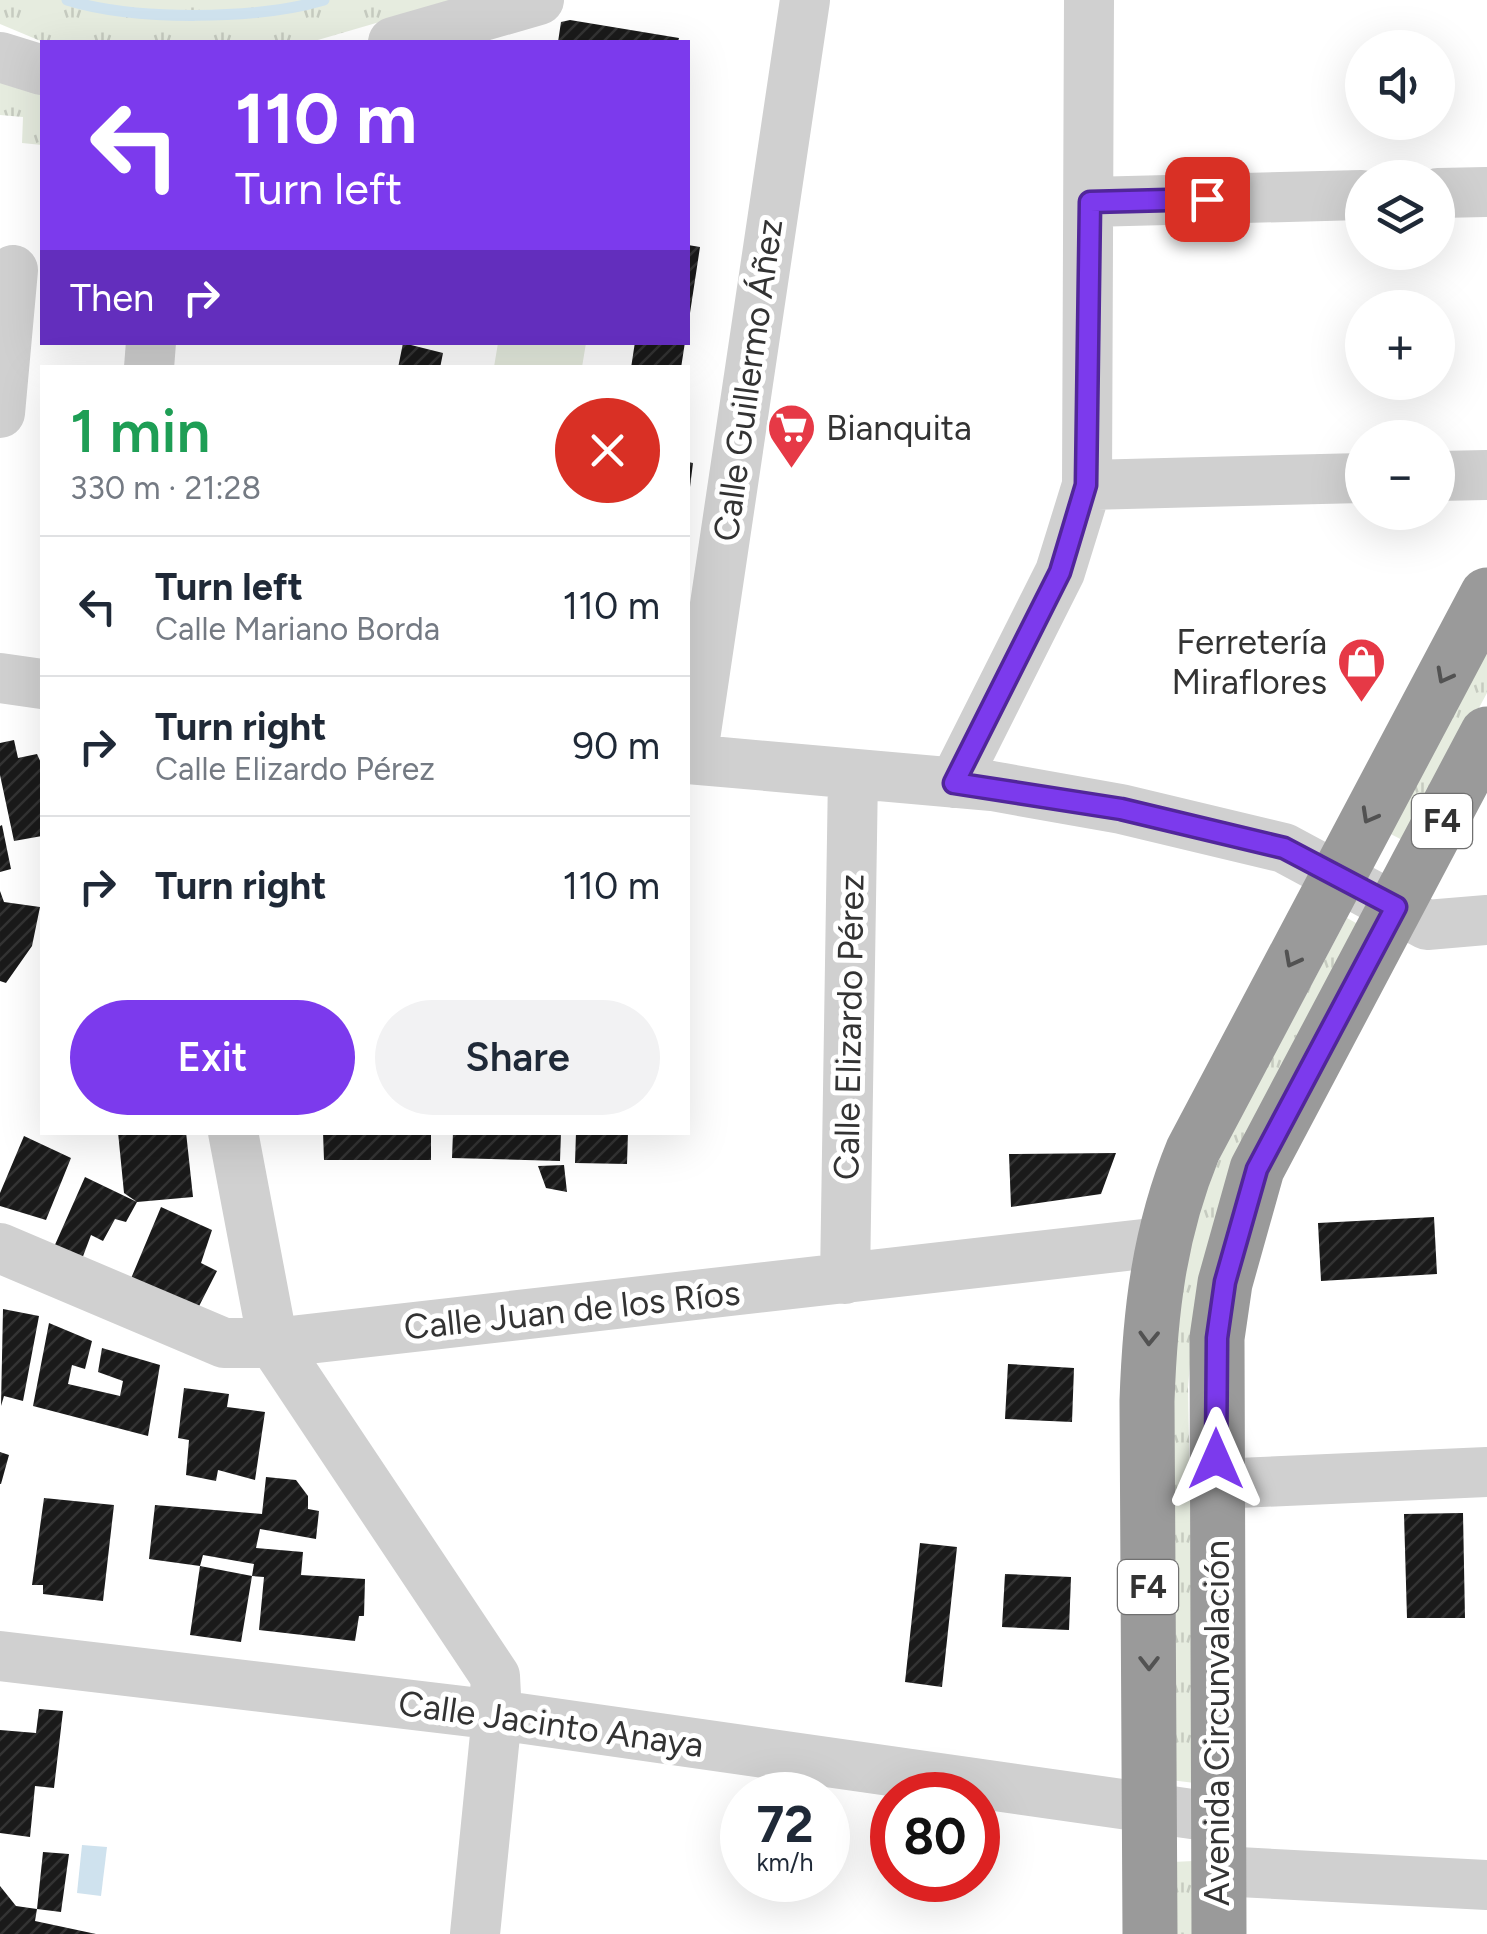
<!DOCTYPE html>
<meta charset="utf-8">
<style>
body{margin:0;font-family:Figtree,sans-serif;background:#f2f2f3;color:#1f2937;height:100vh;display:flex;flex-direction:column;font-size:38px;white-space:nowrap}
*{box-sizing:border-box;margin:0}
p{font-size:32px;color:#747a83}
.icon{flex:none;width:55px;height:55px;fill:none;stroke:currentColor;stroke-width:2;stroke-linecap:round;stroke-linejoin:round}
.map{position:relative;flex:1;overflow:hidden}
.side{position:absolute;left:40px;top:365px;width:650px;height:770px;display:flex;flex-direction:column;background:#fff;border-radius:0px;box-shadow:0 10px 40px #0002}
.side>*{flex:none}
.guide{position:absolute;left:40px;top:40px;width:650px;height:305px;border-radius:0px;box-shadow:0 10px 40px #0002;background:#7c3aed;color:#fff;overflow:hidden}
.fabs{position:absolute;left:1345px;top:30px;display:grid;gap:20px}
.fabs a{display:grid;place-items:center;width:110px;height:110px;border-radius:50%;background:#fff;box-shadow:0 10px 40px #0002;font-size:50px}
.speed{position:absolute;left:720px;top:1772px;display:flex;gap:20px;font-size:50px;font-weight:700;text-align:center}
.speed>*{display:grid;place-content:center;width:130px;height:130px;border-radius:50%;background:#fff;box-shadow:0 10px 40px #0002;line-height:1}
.speed small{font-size:25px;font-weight:400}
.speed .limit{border:15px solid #d22;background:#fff;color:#111}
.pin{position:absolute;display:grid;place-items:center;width:85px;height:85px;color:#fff;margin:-42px;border-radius:20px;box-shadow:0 5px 15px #0006}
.me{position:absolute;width:110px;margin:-55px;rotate:0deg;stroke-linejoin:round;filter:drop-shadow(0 0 8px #0008)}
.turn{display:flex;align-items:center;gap:35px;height:210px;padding:0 30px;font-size:45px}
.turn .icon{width:130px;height:130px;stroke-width:2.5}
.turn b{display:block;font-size:70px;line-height:85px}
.then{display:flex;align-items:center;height:95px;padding:0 30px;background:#0003;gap:20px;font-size:38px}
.round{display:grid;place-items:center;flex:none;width:105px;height:105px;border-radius:52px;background:#f2f2f3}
.summary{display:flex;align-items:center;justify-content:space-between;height:170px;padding:0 30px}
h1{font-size:60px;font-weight:600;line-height:75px;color:#1e9e55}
.action{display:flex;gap:20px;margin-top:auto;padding:20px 30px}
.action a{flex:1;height:115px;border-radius:60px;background:#7c3aed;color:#fff;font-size:40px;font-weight:600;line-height:115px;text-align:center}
.action a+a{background:#f2f2f3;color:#1f2937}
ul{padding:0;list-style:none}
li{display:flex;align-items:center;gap:30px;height:140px;padding:0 30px;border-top:2px solid #e0e1e3}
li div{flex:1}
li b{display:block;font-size:38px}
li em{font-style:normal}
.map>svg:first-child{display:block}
.grass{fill:url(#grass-tufts)}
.park{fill:#e6ecdf}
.water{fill:#cfe2ee}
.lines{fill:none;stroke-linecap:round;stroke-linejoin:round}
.stream{stroke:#cfe2ee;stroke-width:11}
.building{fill:url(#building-hatch)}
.minor{stroke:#d0d0d0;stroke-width:50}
.highway{stroke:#9a9a9a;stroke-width:55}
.oneway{stroke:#525252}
.route-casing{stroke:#51269a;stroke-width:25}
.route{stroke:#7c3aed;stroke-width:18}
.labels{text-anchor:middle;stroke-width:10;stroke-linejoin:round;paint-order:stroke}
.shield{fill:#fff;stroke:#707070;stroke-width:2.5}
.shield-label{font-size:32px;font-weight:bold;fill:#333}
.street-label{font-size:35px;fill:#333;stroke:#fff}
.poi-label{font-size:35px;fill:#333;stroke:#fff;text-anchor:start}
</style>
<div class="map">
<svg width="1487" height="1934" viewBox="0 0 1487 1934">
<defs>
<pattern id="grass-tufts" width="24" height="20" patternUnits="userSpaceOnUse" patternTransform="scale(2.5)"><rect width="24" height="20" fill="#e6ecdf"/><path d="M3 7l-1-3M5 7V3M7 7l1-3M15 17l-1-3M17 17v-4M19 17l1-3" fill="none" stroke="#c6cbc0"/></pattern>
<pattern id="building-hatch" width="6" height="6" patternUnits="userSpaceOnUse" patternTransform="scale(2.5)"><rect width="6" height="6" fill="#1a1a1a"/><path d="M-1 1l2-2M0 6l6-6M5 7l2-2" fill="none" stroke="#333"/></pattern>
</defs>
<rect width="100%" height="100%" fill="#fff"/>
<path class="grass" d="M 0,0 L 455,0 L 311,42 L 43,42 L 0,24 Z
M 0,73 L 42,92 L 42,145 L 22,143 L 23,117 L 0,115 Z
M 1487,645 L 1487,693 L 1406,842 L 1385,831 Z
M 1347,918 L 1365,928 L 1194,1318 L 1188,1387 L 1195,1783 L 1170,1780 L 1167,1393 L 1193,1219 L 1224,1148 Z
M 1193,1861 L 1192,1934 L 1173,1934 L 1173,1862 Z"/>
<path class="park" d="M 498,343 L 498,342 L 586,343 L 582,367 L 494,367 Z"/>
<path class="water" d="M 82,1845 L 107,1847 L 101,1896 L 77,1893 Z"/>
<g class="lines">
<path class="stream" d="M 67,0 C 134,21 257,20 324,0"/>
</g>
<path class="building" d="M 570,20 L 679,38 L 678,42 L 558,42 L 561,22 Z
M 688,245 L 700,247 L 690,313 L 688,313 Z
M 635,342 L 685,342 L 681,368 L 631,368 Z
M 403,343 L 443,353 L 440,368 L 398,368 Z
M 688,462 L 693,463 L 690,487 L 688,487 Z
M 14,740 L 18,758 L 37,754 L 42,765 L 42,836 L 14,841 L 0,775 L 0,743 Z
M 2,825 L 11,869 L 0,872 L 0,826 Z
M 0,891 L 4,902 L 40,907 L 32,946 L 6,983 L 0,981 Z
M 118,1132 L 186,1132 L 193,1197 L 137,1202 L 126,1222 L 115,1219 L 103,1241 L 91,1235 L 82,1259 L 54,1247 L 85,1177 L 137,1202 L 124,1193 Z
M 323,1132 L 431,1132 L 431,1160 L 324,1160 Z
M 453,1132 L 561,1132 L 560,1161 L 452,1158 Z
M 576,1132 L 628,1132 L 627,1164 L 575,1163 Z
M 24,1136 L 71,1158 L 46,1220 L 0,1206 L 0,1193 Z
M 1116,1153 L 1101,1194 L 1011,1207 L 1009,1154 Z
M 564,1165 L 567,1192 L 546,1188 L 538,1166 Z
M 161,1207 L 212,1230 L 201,1263 L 217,1271 L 194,1316 L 127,1288 Z
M 1434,1217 L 1437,1274 L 1321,1281 L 1318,1223 Z
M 3,1309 L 39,1316 L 23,1401 L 4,1396 L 1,1406 Z
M 49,1323 L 92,1341 L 85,1369 L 72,1365 L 68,1384 L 120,1396 L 123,1381 L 98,1372 L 102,1348 L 160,1365 L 148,1436 L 33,1406 Z
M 1008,1364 L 1074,1368 L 1072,1422 L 1005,1419 Z
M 184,1388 L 229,1394 L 227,1407 L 265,1412 L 255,1480 L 218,1470 L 216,1481 L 186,1475 L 189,1440 L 178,1438 Z
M 0,1452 L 9,1455 L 1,1484 L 0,1484 Z
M 266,1477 L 296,1480 L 308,1496 L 308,1509 L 319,1511 L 316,1539 L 260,1529 L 256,1548 L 303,1552 L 301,1575 L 365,1579 L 364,1616 L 359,1616 L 355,1641 L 259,1630 L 264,1577 L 252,1576 L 254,1564 L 203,1555 L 200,1566 L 252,1576 L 241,1642 L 190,1635 L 200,1566 L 149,1559 L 155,1505 L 262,1514 Z
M 44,1498 L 114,1505 L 103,1601 L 43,1594 L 43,1585 L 32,1585 Z
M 1463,1513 L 1465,1618 L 1407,1618 L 1404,1514 Z
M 920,1543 L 957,1547 L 942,1687 L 905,1682 Z
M 1005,1574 L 1071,1577 L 1069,1630 L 1002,1627 Z
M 39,1709 L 63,1711 L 54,1788 L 35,1786 L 30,1837 L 0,1833 L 0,1730 L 36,1733 Z
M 43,1852 L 69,1854 L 61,1912 L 37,1909 Z
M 0,1886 L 16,1906 L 37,1909 L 35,1921 L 96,1934 L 0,1934 Z"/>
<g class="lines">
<path class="minor" d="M 393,42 L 539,0
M 0,57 L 42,70
M 1438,193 L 1487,192
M 1090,202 L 1362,195
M 149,368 L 151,342
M 0,413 L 13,270
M 1438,476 L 1487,475
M 1087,485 L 1362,478
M 0,678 L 42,684
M 688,759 L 992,786 L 1121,809 L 1284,848 L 1427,925 L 1487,920
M 692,759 L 805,0
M 954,783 L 1060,572 L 1087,485 L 1089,0
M 233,1132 L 273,1343 L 495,1676 L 497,1715 L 475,1934
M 0,1248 L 224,1343 L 273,1343 L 1161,1242
M 845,1279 L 853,775
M 1216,1484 L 1487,1472
M 0,1656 L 497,1715 L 1220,1818
M 1219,1871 L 1487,1885"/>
<path class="highway" d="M 1150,1934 L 1147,1401 C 1150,1312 1159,1233 1193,1150 L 1487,595
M 1219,1934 L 1217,1338 L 1225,1283 L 1257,1169 L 1487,734"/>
</g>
<defs><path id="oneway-chevron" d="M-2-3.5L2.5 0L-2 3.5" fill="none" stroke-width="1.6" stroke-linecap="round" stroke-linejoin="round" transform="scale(2.5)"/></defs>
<g class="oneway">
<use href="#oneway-chevron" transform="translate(1444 676) rotate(118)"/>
<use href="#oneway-chevron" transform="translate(1369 816) rotate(119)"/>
<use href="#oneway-chevron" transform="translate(1292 960) rotate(118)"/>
<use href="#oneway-chevron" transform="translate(1149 1338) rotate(92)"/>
<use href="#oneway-chevron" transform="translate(1149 1663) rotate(90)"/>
</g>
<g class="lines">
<defs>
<path id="route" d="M 1207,199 L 1090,202 L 1086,485 L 1060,572 L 954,783 L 1121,809 L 1284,848 L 1396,907 L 1257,1169 L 1225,1282 L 1217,1338 L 1216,1459"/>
</defs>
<use href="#route" class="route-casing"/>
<use href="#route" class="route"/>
</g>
<defs>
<symbol id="supermarket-pin" viewBox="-11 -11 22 30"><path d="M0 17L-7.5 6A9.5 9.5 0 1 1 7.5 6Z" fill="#e63946" stroke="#fff"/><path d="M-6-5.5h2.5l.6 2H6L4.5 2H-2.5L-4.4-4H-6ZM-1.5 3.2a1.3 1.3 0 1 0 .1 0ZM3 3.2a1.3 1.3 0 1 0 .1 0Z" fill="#fff"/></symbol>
<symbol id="shop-pin" viewBox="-11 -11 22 30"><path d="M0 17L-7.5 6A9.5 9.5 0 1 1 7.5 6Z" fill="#e63946" stroke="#fff"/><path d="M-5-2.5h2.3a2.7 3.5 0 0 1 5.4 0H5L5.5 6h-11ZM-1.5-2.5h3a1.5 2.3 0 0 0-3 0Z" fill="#fff"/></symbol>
</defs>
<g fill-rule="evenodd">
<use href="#supermarket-pin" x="764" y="400" width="55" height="75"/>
<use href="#shop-pin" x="1334" y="634" width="55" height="75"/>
</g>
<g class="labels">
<g class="shield">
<rect x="1412" y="794" width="60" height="54" rx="8"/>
<rect x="1118" y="1560" width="60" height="54" rx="8"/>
</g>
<g class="shield-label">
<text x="1442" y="832">F4</text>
<text x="1148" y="1598">F4</text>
</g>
<g class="street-label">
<text transform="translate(748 380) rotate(-82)" y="12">Calle Guillermo Áñez</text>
<text transform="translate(849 1027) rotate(-89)" y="12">Calle Elizardo Pérez</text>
<text transform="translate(572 1310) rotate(-6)" y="12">Calle Juan de los Ríos</text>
<text transform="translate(1217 1723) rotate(-90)" y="12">Avenida Circunvalación</text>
<text transform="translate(551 1724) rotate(8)" y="12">Calle Jacinto Anaya</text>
</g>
<g class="poi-label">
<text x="826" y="440">Bianquita</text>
<text x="1327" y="654" text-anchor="end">Ferretería<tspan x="1327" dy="40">Miraflores</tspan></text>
</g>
</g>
</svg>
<div class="fabs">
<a><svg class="icon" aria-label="sound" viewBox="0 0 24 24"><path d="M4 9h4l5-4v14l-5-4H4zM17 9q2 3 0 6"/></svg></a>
<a><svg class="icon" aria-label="layers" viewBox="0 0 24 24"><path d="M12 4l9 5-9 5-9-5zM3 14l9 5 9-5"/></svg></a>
<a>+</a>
<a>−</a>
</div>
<div class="speed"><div>72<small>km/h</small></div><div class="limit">80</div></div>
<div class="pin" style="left:1207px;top:199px;background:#d93025"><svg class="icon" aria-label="arrive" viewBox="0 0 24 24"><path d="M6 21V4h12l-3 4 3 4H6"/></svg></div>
<svg class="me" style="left:1216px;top:1459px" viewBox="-20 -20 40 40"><path d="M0-17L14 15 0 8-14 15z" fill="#7c3aed" stroke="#fff" stroke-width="4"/></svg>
<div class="guide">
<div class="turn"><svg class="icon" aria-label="left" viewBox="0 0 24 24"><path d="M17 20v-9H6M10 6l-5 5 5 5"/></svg><div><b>110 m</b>Turn left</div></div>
<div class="then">Then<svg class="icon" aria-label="right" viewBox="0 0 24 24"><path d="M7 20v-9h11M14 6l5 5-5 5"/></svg></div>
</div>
<section class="side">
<div class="summary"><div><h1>1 min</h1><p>330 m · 21:28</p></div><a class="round" style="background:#d93025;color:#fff"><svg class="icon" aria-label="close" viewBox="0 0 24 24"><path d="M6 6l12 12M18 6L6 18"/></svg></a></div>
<ul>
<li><svg class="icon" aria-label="left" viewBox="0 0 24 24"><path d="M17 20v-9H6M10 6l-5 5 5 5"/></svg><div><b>Turn left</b><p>Calle Mariano Borda</p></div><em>110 m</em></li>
<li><svg class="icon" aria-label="right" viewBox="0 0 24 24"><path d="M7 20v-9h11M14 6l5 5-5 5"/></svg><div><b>Turn right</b><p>Calle Elizardo Pérez</p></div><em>90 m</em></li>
<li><svg class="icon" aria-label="right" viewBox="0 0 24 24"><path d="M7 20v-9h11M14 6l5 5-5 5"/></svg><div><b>Turn right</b></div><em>110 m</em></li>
</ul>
<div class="action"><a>Exit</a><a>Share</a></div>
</section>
</div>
